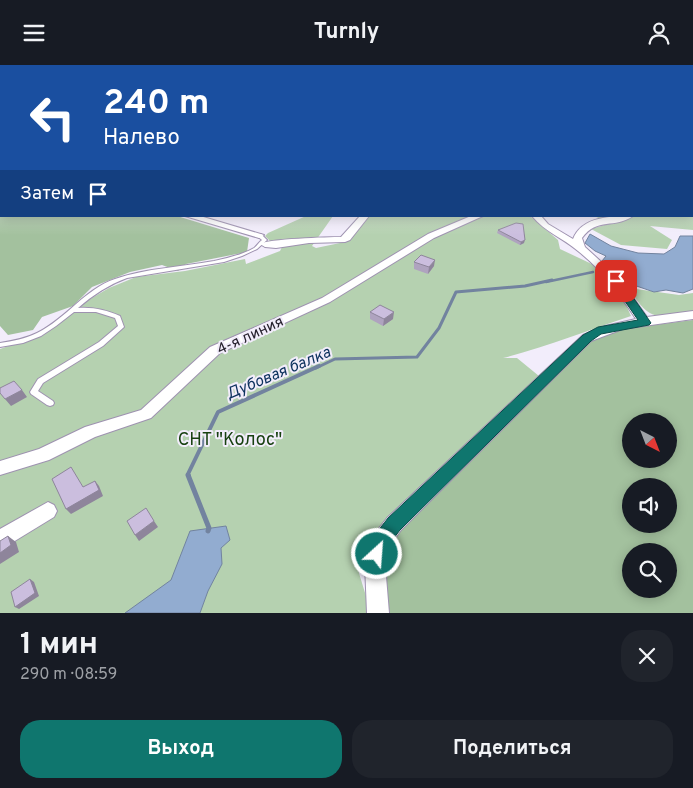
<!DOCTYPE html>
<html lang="ru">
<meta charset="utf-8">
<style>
body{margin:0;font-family:Overpass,sans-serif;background:#20242c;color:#f1f3f6;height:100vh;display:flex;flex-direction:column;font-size:19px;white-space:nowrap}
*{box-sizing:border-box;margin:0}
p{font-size:16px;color:#9ea1a6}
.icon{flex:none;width:28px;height:28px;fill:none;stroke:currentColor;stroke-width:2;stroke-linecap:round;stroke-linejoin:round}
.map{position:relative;height:548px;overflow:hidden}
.details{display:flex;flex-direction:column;background:#171b24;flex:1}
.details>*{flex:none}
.guide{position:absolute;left:0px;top:0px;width:694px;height:152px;box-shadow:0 2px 12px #0003;background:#1a4fa0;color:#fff;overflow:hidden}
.needle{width:32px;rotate:138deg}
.tools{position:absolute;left:622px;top:348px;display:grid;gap:10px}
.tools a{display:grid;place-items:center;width:55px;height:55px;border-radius:50%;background:#171b24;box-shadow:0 2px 12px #0003;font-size:25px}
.pin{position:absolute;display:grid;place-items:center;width:42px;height:42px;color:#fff;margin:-21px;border-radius:10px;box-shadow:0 2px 8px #0006}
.me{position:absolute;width:55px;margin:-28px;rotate:26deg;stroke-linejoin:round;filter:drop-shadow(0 0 4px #0008)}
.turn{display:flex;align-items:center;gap:18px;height:105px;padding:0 20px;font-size:22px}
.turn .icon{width:65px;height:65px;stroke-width:2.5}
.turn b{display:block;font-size:35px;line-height:42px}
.then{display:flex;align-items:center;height:48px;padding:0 20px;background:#0003;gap:10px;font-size:19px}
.round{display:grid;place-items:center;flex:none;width:52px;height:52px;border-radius:20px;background:#20242c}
.headline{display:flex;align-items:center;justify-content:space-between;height:85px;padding:0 20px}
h1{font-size:30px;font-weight:700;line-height:38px}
.primary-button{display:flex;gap:10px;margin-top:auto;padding:10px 20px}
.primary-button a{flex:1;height:58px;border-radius:20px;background:#0f766e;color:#fff;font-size:20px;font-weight:700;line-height:58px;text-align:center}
.primary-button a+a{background:#20242c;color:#f1f3f6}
header{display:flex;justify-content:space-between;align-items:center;height:65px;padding:0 20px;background:#171b24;font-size:22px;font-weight:700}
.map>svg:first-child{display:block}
.green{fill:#b5d1b0}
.forest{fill:#a3c19e;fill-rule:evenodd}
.water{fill:#92acd0;stroke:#72839f}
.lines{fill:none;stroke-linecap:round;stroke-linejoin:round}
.stream-far3{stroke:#72839f;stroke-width:2.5}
.stream-far2{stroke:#72839f;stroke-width:3}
.stream-far1{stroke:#72839f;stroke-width:4}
.stream{stroke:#72839f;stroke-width:5}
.service-casing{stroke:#9e92b0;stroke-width:2}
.minor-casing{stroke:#9e92b0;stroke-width:2}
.service{fill:#fff;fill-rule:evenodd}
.minor{fill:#fff;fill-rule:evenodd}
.wall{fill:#afa3bf}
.shaded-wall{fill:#8e859b}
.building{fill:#cbbede;stroke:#8e859b}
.route{fill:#0f766e;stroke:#0a4d48}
.labels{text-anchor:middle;stroke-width:4;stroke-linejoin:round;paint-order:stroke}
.street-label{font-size:15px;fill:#27222e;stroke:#f2edfb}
.water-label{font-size:16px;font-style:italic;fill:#0c315d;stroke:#f2edfb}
.near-park-label{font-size:18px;fill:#174110;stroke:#f2edfb}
</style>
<header><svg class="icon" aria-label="menu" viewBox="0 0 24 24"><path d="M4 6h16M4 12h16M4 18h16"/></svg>Turnly<svg class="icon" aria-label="person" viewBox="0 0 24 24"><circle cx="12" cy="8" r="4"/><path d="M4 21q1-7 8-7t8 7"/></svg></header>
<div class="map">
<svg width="693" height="548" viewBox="0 0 693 548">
<rect width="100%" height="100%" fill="#f2edfb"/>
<path class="green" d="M 693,94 L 693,165 L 650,161 L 672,175 L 667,184 L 621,180 L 591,164 L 608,159 L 595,151 L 692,151 Z
M 306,151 L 333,151 L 312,181 L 316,183 L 340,178 L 366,151 L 530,151 L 558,175 L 560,184 L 596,201 L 614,214 L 631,251 C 588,265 547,282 503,293 L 517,293 L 539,311 L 355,495 L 369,541 L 368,548 L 0,548 L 0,284 L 45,268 L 85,237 L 109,223 L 136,212 L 185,206 L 245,194 L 246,199 L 280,186 L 284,178 L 273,179 L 265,171 L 268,168 Z
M 629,223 L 679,230 L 693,228 L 693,248 C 657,253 649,257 629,223 Z"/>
<path class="forest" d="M 0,94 L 1,151 L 177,151 L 249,173 L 247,187 L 186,199 L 178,206 L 162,200 L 130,207 L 92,222 L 73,241 L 42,252 L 33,265 L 8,270 L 0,261 Z
M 693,255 L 693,548 L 390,548 L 383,518 L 385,471 L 598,267 ZM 631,356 L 669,356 L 669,394 L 631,394 ZM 631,421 L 669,421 L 669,459 L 631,459 ZM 631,486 L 669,486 L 669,524 L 631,524 Z"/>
<path class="water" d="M 590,169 L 611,181 L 638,188 L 664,189 L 675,182 L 680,171 L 693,171 L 693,224 L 683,228 L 666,225 L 654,227 L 616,214 L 612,204 L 602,196 L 606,191 L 595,186 L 585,178 Z
M 226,461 L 230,475 L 221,483 L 222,499 L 208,526 L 200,548 L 125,548 L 171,515 L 190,466 Z"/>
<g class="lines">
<path class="stream-far3" d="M 546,217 L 593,207"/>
<path class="stream-far2" d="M 316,303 L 335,294 L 417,292 L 439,263 L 456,227 L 525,221 L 552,215"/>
<path class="stream-far1" d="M 189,411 L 188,409 L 218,347 L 319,301"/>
<path class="stream" d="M 188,410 L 209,463 L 208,466"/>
<defs>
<path id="service" d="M 257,169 L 261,169 L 267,175 L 257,184 L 242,191 L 224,197 L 127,213 C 108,220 93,230 78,243 C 94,242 106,245 120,251 L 124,262 L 103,281 L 43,318 L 38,326 L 53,336 L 54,338 L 53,340 L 50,341 L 47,340 L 31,329 L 30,327 L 38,314 L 99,277 L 118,261 L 115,253 L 96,247 L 74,247 L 56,261 L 41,271 L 23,278 L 0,282 L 0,278 C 13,276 25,274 37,268 C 66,254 85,224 115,214 C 147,203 181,202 214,196 C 227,193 242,190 254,183 C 257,181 259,177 262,175 L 257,171 Z"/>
<path id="minor" d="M 692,109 L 693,109 L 693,113 L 692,113 Z
M 185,151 L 200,151 L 264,170 L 259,173 Z
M 360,151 L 369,151 L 350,175 L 345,177 L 309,178 L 276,183 L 265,182 L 260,179 C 266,174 329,172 341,172 Z
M 471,151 L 483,151 L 434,173 L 330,237 L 220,288 L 151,353 L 95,372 L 49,395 L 0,410 L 0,396 L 39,384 L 85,362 L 141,345 L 210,282 L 322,233 L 428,169 Z
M 532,151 L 541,151 L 548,159 L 573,174 C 582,151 612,151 633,151 C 615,164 597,152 582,173 L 585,182 L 620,214 L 647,252 L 693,246 L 693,254 L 623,264 L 591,276 L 401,465 L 388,483 L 385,499 L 389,548 L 367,548 L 365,499 L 372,472 L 387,453 L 583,270 L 605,261 L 636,254 C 619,228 603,206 578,186 C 563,173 545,167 532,151 Z
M 48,437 L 54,440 L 57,446 L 54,452 L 0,485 L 0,464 Z"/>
</defs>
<use href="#service" class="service-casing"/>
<use href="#minor" class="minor-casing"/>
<use href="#service" class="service"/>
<use href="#minor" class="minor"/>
</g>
<path class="wall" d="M 498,165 L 524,178 L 520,180 L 497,168 Z
M 414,197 L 434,201 L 428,209 L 414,204 Z
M 370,247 L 393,254 L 383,261 L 370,254 Z"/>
<path class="shaded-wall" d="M 525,175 L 524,178 L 520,180 L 521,177 Z
M 435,195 L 434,201 L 428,209 L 429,202 Z
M 394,247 L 393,254 L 383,261 L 384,254 Z
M 22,325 L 27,332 L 11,341 L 5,334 Z
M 95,416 L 99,421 L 103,431 L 71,449 L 66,444 Z
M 154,456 L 158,462 L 139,476 L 135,470 Z
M 8,471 L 16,477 L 19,487 L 0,499 L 0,488 Z
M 30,514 L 34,517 L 39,531 L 19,544 L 15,542 Z"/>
<path class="building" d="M 516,158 L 523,159 L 525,175 L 521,177 L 498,165 Z
M 421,190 L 435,195 L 429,202 L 414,197 Z
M 380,240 L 394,247 L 384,254 L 370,247 Z
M 14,316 L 22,325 L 5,334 L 0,328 L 0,323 Z
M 71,402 L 83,422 L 95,416 L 99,425 L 66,444 L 52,414 Z
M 146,443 L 154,456 L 135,470 L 127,456 Z
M 8,471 L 11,480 L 0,488 L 0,476 Z
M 30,514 L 35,528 L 15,542 L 11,527 Z"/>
<linearGradient id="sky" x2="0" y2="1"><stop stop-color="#85b1de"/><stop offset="0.55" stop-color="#f9f7fd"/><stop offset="1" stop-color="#f9f7fd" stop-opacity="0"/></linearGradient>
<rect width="693" height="170" fill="url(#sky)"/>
<path class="route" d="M 616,213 L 620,214 L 649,255 L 651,258 L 649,260 L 601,269 L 591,276 L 400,465 L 387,482 L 384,495 L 377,498 L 371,495 C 365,479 379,465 388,453 L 583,270 L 598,262 L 638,255 L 611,216 Z"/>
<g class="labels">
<g class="street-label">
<text transform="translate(250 270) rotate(-25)" y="5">4-я линия</text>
</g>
<g class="water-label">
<text transform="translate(278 307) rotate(-23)" y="6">Дубовая балка</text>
</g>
<g class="near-park-label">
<text x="230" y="380">СНТ "Колос"</text>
</g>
</g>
</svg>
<div class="tools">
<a><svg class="needle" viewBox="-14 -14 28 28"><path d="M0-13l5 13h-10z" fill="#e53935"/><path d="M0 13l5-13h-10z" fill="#9ea1a6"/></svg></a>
<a><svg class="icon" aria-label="sound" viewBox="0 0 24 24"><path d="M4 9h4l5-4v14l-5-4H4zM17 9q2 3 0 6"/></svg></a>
<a><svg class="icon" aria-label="search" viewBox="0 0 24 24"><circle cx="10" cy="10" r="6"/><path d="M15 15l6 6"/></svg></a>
</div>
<div class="pin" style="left:616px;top:216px;background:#d93025"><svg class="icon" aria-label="arrive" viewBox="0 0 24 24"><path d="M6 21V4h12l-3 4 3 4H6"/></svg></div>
<svg class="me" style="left:377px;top:489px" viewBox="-20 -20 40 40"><circle r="17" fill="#0f766e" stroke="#fff" stroke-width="3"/><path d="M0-11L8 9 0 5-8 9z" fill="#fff"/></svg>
<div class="guide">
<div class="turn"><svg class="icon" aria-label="left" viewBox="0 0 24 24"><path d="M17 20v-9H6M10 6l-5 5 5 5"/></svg><div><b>240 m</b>Налево</div></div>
<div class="then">Затем<svg class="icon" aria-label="arrive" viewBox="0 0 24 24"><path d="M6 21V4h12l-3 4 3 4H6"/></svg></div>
</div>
</div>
<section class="details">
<div class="headline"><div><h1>1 мин</h1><p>290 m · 08:59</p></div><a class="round"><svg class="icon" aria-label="close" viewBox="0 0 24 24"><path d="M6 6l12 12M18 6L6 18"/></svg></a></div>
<div class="primary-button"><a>Выход</a><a>Поделиться</a></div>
</section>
